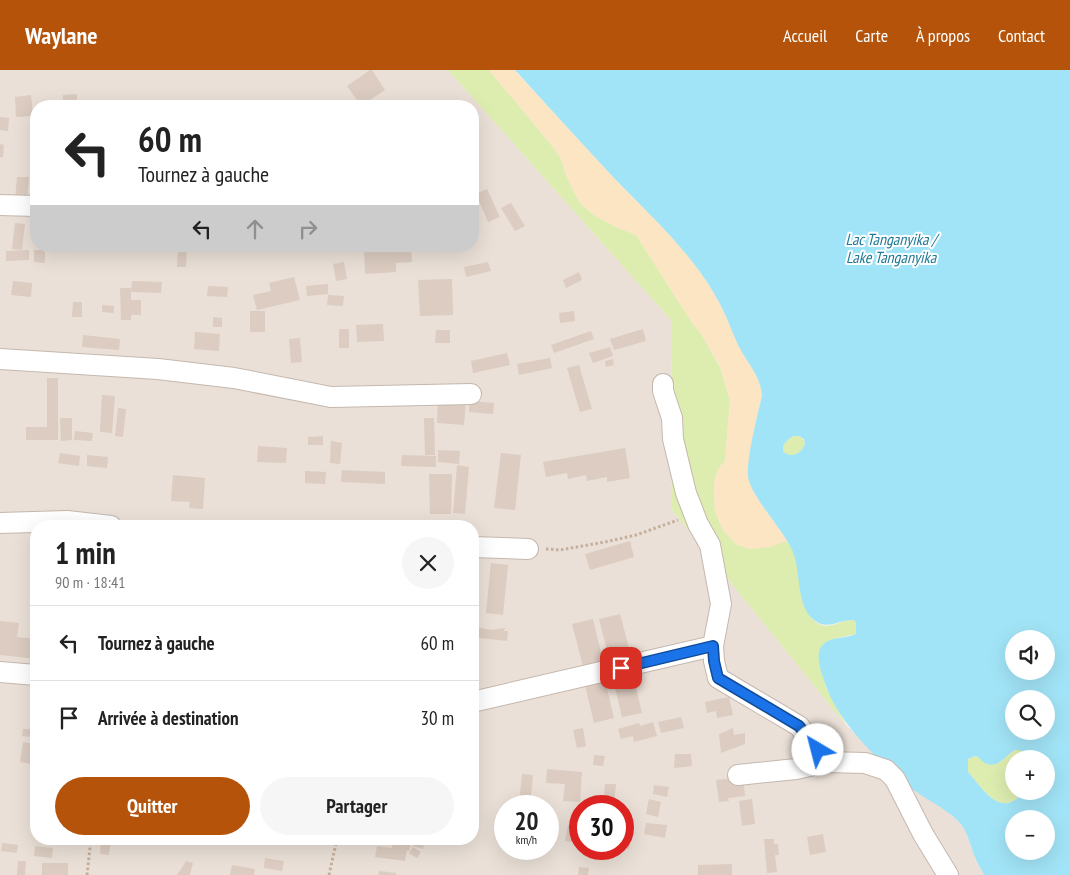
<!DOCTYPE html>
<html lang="fr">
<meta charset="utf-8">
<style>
body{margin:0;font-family:"PT Sans Narrow",sans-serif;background:#f6f6f6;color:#222;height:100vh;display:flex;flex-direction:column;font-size:19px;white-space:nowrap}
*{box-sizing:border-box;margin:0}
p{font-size:16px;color:#767676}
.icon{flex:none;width:28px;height:28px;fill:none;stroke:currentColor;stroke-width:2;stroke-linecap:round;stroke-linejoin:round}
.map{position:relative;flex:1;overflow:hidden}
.side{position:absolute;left:30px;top:450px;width:449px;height:325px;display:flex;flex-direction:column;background:#fff;border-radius:20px;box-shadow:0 5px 20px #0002}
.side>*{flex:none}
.top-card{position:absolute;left:30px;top:30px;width:449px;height:152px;border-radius:20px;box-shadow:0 5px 20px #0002;background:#fff;color:#222;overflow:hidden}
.fabs{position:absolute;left:1005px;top:560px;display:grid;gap:10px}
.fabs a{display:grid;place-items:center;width:50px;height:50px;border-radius:50%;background:#fff;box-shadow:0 5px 20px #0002;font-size:25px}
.speed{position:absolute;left:494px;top:725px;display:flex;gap:10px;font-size:25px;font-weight:700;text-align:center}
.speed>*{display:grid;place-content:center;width:65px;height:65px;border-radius:50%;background:#fff;box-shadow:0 5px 20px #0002;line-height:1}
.speed small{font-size:12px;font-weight:400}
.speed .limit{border:8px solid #d22;background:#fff;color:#111}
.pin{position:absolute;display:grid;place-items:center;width:42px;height:42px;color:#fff;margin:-21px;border-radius:10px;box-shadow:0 2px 8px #0006}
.me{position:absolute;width:55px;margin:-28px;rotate:323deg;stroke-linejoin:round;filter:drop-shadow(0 0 4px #0008)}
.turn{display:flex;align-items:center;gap:18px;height:105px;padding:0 25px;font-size:22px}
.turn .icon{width:65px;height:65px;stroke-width:2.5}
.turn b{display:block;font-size:35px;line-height:42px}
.lanes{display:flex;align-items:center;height:48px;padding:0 25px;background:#0003;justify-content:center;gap:25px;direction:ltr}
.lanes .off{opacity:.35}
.round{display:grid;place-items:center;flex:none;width:52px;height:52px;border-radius:26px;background:#f6f6f6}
.head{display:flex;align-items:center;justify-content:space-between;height:85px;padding:0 25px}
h1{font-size:30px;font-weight:600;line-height:38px}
.action{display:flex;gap:10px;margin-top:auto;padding:10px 25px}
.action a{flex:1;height:58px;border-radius:30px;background:#b45309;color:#fff;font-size:20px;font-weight:600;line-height:58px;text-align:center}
.action a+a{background:#f6f6f6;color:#222}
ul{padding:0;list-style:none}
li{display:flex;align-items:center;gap:15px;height:75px;padding:0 25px;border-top:1px solid #e0e0e0}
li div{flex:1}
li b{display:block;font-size:19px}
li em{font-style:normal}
header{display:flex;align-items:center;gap:30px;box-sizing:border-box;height:70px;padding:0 25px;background:#b45309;color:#fff}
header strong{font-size:24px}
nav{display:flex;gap:28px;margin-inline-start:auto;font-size:18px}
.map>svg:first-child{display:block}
.residential{fill:#eae0d7;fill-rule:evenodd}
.green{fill:#ddedaf}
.sand{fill:#fce5c3}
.water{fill:#a2e4f7;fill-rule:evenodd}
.building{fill:#dcccc1}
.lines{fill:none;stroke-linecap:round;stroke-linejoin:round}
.minor-casing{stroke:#c5b8ae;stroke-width:22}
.path{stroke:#c5ae9b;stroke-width:3;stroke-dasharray:2.5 2.5;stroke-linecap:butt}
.minor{stroke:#fff;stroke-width:20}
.route-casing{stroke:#114b97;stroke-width:12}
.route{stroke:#1a73e8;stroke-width:9}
.labels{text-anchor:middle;stroke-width:4;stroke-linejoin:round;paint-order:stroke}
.water-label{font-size:16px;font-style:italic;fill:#207a95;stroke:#fff}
</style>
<header>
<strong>Waylane</strong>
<nav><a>Accueil</a><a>Carte</a><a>À propos</a><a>Contact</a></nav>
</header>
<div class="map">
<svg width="1070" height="805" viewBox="0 0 1070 805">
<rect width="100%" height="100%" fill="#f6f0e9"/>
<path class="residential" d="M 0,0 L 448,0 L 671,250 L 672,440 L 846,655 L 882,691 L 912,718 L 944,739 L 959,752 L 966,762 L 976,791 L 984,805 L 0,805 ZM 36,36 L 472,36 L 472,176 L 36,176 ZM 36,456 L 472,456 L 472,769 L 36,769 ZM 505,736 L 548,736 L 548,779 L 505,779 ZM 580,736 L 622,736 L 622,779 L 580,779 Z"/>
<path class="green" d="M 448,0 L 489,0 L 553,77 L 561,89 L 568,110 L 580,133 L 594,145 L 614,156 L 636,165 L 691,251 L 702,265 L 720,297 L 730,330 L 725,391 L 718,399 L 714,413 L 715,441 L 723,460 L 736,474 L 750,479 L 787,471 L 813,511 L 801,522 C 802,535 811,555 826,556 C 835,556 844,549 854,550 L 856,553 L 856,564 L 836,568 L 819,587 L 826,618 L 846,655 L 672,440 L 671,250 Z
M 793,366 C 799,366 803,366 805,373 C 799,395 767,384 793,366 Z
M 1015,680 L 1021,680 L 1029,685 L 1030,689 L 1014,689 L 1014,721 L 1024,721 C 1002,751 983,719 968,702 L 968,689 L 975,686 L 979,687 L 986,693 L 1000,692 Z"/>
<path class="sand" d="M 489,0 L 514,0 C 548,36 581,73 615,109 C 652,147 695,186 720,234 C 727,247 732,262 738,275 C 747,293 761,306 762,326 C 757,347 744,396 751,415 C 758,433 777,454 787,471 L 770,477 L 750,479 L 736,474 L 723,460 L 715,441 L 714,413 L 718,399 L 725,391 L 730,330 L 720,296 L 702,265 L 691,251 L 636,165 L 614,156 L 594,145 L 580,133 L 568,110 L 561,89 L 553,77 Z"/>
<path class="water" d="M 515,0 L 1070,0 L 1070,805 L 984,805 C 982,801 979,796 977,792 C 970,778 969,762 958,751 C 944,737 926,730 911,718 C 878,691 834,649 823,607 C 820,599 816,584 821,577 C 828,566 846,569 856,564 L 856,553 L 854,550 C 839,549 828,561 814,550 C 796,537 801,501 793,482 C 784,460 750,426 748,406 C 747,386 757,347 762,326 C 761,306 747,293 738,275 C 732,262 727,247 720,234 C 695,186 652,147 615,109 C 581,73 548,36 515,0 ZM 793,366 L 799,366 L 804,369 L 805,373 C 799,395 767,383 793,366 ZM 1014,569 L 1046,569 L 1046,601 L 1014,601 ZM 1014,629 L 1046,629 L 1046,661 L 1014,661 ZM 1015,680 C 1022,680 1028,682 1030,689 L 1046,689 L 1046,721 L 1024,721 C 1002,751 983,719 968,702 L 968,689 L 975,686 C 980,687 980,690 985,693 C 997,700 1006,685 1015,680 ZM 1014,749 L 1046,749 L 1046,781 L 1014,781 Z"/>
<path class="building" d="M 370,0 L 372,0 L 385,20 L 361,36 L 347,16 Z
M 77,24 L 77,36 L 63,36 L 63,25 Z
M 31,25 L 33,46 L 16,47 L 15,27 Z
M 0,47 L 9,48 L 8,61 L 0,60 Z
M 0,74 L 4,75 L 3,87 L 0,87 Z
M 17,107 L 29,107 L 27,130 L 15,130 Z
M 487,119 L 500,147 L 488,152 L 476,124 Z
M 511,133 L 525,156 L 515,161 L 501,138 Z
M 15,153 L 25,154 L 22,180 L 12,179 Z
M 178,176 L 187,176 L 186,197 L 177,197 Z
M 373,176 L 411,176 L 412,192 L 396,193 L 396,202 L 365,204 L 364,179 L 374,179 Z
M 29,180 L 29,190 L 6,191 L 6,181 Z
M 34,180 L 45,180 L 45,193 L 34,192 Z
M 344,192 L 347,209 L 336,211 L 333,194 Z
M 488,192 L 491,201 L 466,207 L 464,197 Z
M 579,202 L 582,210 L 566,218 L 563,210 Z
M 294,207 L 300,230 L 257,240 L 253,225 L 271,221 L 269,213 Z
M 452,209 L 453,245 L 420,246 L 418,210 Z
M 13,211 L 32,213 L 31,227 L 11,225 Z
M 132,211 L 162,212 L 161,223 L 131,222 Z
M 328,214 L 328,224 L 307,226 L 306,216 Z
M 208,216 L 228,217 L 227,227 L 207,226 Z
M 120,218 L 131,218 L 131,230 L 141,230 L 141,245 L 131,245 L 131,250 L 121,250 Z
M 328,225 L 344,226 L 343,236 L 327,235 Z
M 73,232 L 82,232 L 82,247 L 72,247 Z
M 102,235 L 114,236 L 114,243 L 102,242 Z
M 250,241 L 265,241 L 265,262 L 250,262 Z
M 574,241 L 575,251 L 560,253 L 559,243 Z
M 213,247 L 222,248 L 222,257 L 213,257 Z
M 383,254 L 384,271 L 357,272 L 356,255 Z
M 339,259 L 349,259 L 349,278 L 339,278 Z
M 643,259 L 646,271 L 614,280 L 610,269 Z
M 436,260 L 450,260 L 450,273 L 435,273 Z
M 591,261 L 594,269 L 554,283 L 551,275 Z
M 195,262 L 220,264 L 219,281 L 194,279 Z
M 83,265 L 120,269 L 119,280 L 82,277 Z
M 300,268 L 302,292 L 291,293 L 289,269 Z
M 610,277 L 613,286 L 593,293 L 589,283 Z
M 507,283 L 510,295 L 473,303 L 471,291 Z
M 550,288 L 552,298 L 519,305 L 517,294 Z
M 613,289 L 614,295 L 606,297 L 605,291 Z
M 579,295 L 592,339 L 580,342 L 567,298 Z
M 47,308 L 58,308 L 58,370 L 26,370 L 26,357 L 47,357 Z
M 102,325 L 115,326 L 112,363 L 100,362 Z
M 438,330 L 466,332 L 464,355 L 437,353 Z
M 469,331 L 494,333 L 493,344 L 469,342 Z
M 118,338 L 126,339 L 123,367 L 115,366 Z
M 60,348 L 72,348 L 72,370 L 61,371 Z
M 424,348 L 434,348 L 435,385 L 425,385 Z
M 75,361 L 93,363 L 92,371 L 74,370 Z
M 323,366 L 323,375 L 308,375 L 308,367 Z
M 331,371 L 342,373 L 340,394 L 330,393 Z
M 258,376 L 287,378 L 286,393 L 257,392 Z
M 625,378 L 630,408 L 607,412 L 607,407 L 587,411 L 586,405 L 568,409 L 567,403 L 546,407 L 543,392 Z
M 438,380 L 460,381 L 459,394 L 438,392 Z
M 60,383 L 80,386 L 79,396 L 58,393 Z
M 501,383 L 521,385 L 515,440 L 494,438 Z
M 87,385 L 108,387 L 107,398 L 87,396 Z
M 402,385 L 436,386 L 436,397 L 401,396 Z
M 457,395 L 469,397 L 465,444 L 453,443 Z
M 342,400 L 385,402 L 385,414 L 341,412 Z
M 305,401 L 326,402 L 325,414 L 305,413 Z
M 429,404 L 452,404 L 451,444 L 430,444 Z
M 173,405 L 205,408 L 203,439 L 189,438 L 190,432 L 171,431 Z
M 630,471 L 634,487 L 590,500 L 585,484 Z
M 33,490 L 36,490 L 36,514 L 30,513 Z
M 491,493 L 508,495 L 503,545 L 486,543 Z
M 620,544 L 630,582 L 609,588 L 599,549 Z
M 593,549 L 603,591 L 583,596 L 572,554 Z
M 0,551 L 19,553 L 17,567 L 36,569 L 36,589 L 0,585 Z
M 472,556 L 491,560 L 505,558 L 504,561 L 508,561 L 507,571 L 472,567 Z
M 632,601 L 642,643 L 622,647 L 612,605 Z
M 604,606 L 614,648 L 594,653 L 584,611 Z
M 729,627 L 733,645 L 717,648 L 716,641 L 707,643 L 705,632 Z
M 681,647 L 684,658 L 661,663 L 658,652 Z
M 653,652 L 657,666 L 634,672 L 633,666 L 621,669 L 618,659 L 639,653 L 640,656 Z
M 583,658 L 586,676 L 577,678 L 573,660 Z
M 733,658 L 734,665 L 745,663 L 745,674 L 721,683 L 719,664 Z
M 23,659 L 31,659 L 31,667 L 22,666 Z
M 23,672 L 36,674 L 36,695 L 20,692 Z
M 675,684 L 691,684 L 692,696 L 674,698 Z
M 594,685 L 605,686 L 603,696 L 593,695 Z
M 547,699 L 582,702 L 580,732 L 563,731 L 565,714 L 546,713 Z
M 522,704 L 533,705 L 530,735 L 519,733 Z
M 743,707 L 745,726 L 728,728 L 729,731 L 719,732 L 716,710 Z
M 605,714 L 616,714 L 614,736 L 603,736 Z
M 654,715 L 669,717 L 667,727 L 653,724 Z
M 649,729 L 661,732 L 658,747 L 646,744 Z
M 752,729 L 755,754 L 742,756 L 739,731 Z
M 646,753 L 667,755 L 665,768 L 644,764 Z
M 568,755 L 580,758 L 579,773 L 565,771 Z
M 622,761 L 631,762 L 629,779 L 622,778 Z
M 823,764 L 826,782 L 810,785 L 807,767 Z
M 101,769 L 111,769 L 109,785 L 100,784 Z
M 393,769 L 412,769 L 409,781 L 407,780 L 405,791 L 375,787 L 377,776 L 392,778 Z
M 415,769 L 425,769 L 423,779 L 413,776 Z
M 764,769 L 774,769 L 774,774 L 778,774 L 779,785 L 775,785 L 777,802 L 767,803 Z
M 2,773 L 18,775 L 17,783 L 1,781 Z
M 35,776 L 53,778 L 52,788 L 34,786 Z
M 413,777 L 421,782 L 417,788 L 409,783 Z
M 265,788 L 284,791 L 282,801 L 264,798 Z
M 18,791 L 26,791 L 25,805 L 17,805 Z
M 186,791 L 193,793 L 190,805 L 177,805 Z
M 42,793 L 68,793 L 68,805 L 42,805 Z
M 732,794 L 732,805 L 698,805 L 698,795 Z
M 232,795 L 255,799 L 254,805 L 230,805 Z
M 579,797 L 589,798 L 588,805 L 578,805 Z
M 379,801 L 396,803 L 396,805 L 378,805 Z"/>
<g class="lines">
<defs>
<path id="minor" d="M 0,135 L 36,136
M 0,289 L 158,299 L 234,308 L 331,327 L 471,324
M 663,314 L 663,321 L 672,348 L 673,369 L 686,423 L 698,454 L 710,475 L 721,534 L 713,576 L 714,591 L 718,608 L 799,656 L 827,692
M 0,453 L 67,451 L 111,456
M 472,477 L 528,479
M 0,602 L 36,605
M 472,632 L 713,576
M 738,705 L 796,699 L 827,692 L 865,693 L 886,700 L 895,709 L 923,764 L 948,805"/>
</defs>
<use href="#minor" class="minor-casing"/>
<path class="path" d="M 546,479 L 560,480 L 605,472 L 636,465 L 678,450
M 87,805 L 91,769
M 329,805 L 337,769"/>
<use href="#minor" class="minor"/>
</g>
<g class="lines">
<defs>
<path id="route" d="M 621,598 L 713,576 L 714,591 L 718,608 L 799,656 L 818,680"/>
</defs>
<use href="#route" class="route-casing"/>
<use href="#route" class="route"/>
</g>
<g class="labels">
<g class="water-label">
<text x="891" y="175">Lac Tanganyika /<tspan x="891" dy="18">Lake Tanganyika</tspan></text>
</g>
</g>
</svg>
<div class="fabs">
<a><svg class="icon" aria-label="sound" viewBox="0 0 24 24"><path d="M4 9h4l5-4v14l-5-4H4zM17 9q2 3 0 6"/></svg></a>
<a><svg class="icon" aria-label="search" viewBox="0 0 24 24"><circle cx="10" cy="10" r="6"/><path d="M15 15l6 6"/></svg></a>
<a>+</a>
<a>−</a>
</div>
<div class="speed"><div>20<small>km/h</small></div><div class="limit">30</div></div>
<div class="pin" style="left:621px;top:598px;background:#d93025"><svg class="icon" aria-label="arrive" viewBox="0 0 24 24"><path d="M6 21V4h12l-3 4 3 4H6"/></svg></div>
<svg class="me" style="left:818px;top:680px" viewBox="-20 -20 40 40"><circle r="19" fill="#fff"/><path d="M0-13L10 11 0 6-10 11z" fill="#1a73e8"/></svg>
<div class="top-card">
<div class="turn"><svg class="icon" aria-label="left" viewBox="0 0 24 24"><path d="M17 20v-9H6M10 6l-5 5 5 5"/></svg><div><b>60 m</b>Tournez à gauche</div></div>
<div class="lanes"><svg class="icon" aria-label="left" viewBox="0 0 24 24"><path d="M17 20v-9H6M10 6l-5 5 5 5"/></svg><svg class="icon off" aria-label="ahead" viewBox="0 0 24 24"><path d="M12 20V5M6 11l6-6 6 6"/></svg><svg class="icon off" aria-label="right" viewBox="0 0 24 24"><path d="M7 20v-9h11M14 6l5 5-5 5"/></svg></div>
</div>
<section class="side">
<div class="head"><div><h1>1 min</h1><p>90 m · 18:41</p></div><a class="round"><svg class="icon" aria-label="close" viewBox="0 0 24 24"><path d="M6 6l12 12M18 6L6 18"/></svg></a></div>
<ul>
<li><svg class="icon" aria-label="left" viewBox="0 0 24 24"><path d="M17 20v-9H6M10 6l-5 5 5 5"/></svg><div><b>Tournez à gauche</b></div><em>60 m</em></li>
<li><svg class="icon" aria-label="arrive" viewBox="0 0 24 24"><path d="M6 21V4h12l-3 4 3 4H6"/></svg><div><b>Arrivée à destination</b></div><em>30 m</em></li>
</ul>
<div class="action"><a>Quitter</a><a>Partager</a></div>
</section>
</div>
